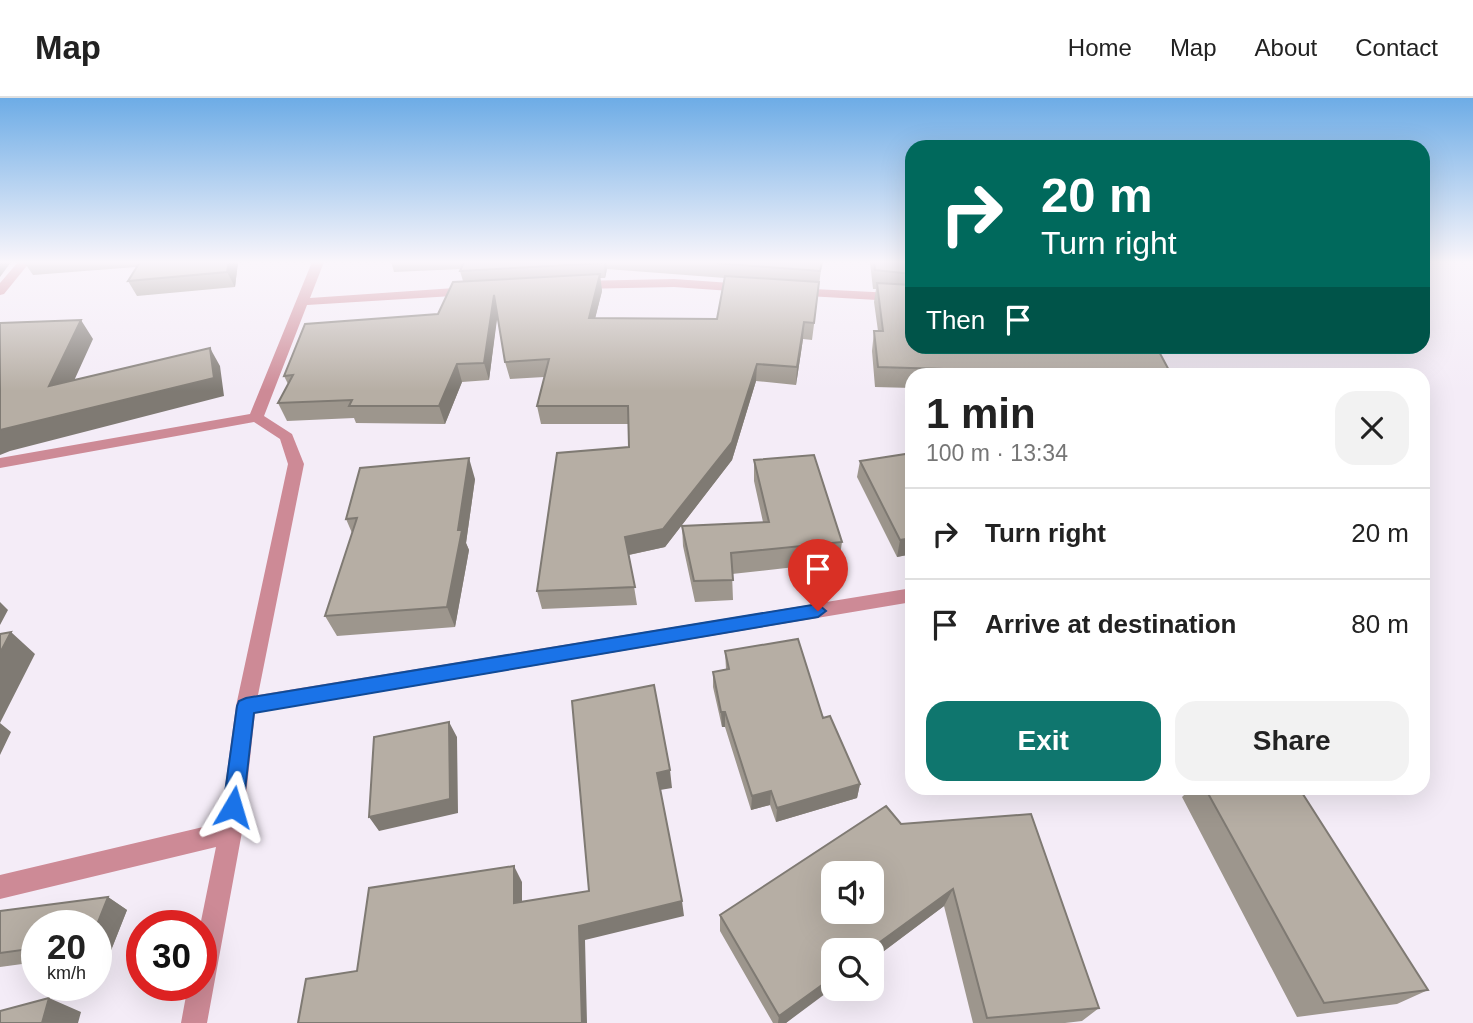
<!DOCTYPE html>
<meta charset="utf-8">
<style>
body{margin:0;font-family:Arial,sans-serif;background:#f2f2f2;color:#222;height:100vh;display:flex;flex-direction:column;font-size:26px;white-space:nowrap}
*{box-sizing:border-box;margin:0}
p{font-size:23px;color:#767676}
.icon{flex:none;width:38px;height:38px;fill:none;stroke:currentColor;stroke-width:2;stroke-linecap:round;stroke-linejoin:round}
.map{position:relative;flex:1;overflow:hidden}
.sheet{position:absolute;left:905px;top:270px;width:525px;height:427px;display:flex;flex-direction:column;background:#fff;border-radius:21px;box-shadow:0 7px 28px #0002}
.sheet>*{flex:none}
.banner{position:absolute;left:905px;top:42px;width:525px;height:214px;border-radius:21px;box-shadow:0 7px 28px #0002;background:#00695c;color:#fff;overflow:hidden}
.tools{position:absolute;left:821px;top:763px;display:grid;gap:14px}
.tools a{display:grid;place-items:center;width:63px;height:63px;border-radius:14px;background:#fff;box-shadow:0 7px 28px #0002;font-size:35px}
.speed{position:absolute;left:21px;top:812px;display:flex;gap:14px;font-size:35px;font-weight:700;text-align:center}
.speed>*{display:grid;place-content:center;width:91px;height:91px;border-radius:50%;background:#fff;box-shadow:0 7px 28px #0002;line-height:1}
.speed small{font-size:18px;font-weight:400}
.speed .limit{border:10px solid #d22;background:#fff;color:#111}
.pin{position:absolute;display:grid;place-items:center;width:60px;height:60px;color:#fff;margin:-72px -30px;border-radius:50% 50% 50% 0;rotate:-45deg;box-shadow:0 0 7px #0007}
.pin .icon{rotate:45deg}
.me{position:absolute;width:77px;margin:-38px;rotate:7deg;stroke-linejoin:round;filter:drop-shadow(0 0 5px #0008)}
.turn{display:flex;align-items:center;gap:24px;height:147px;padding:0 21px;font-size:32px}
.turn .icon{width:91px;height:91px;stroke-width:2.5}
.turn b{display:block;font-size:49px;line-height:60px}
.then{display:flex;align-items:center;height:66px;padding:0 21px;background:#0003;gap:14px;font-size:26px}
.round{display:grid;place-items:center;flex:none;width:74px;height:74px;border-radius:21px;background:#f2f2f2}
.headline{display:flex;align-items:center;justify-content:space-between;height:119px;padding:0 21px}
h1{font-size:42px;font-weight:700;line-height:52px}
.action{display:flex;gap:14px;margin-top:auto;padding:14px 21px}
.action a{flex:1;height:80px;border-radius:21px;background:#0f766e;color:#fff;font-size:28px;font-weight:700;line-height:80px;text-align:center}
.action a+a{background:#f2f2f2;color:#222}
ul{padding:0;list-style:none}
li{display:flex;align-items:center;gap:21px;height:91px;padding:0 21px;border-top:2px solid #e0e0e0}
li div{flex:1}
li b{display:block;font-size:26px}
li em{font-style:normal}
header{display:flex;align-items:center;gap:42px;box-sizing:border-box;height:98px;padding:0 35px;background:#fff;border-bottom:2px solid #e0e0e0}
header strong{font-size:33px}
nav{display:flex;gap:38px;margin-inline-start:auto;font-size:24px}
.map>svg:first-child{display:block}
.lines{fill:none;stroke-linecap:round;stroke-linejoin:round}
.minor{fill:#cd8a96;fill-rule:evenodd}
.wall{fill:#9d968d;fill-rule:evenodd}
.shaded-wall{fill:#7f7a73}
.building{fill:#b6aea4;stroke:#7f7a73;stroke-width:2;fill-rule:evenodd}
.route{fill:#1a73e8;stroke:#114b97;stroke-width:2}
</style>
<header>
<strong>Map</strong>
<nav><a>Home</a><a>Map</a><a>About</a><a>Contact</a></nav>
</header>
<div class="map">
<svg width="1473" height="925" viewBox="0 0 1473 925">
<rect width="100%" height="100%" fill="#f4ecf7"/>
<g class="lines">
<path class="minor" d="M 18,164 L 30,164 L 4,196 L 0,197 L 0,185 Z
M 312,164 L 324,164 L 310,200 L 469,189 L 475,193 L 469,197 L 307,207 L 264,318 L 292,336 L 304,366 L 258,597 L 912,490 L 912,504 L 255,615 L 242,734 L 207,925 L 181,925 L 188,887 L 201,887 L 200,828 L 216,749 L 0,801 L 0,777 L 220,725 L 236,608 L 288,366 L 280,341 L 254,324 L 0,370 L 0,360 L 250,316 Z
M 674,181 L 745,186 L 751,190 L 745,194 L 674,189 L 578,191 L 572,187 L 578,183 Z
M 794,190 L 912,196 L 912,204 L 790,197 L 790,191 Z"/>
</g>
<path class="wall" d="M 24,164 L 238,164 L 235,189 L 137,198 L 128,183 L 136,169 L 33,177 Z
M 391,164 L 822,164 L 812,242 L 803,241 L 796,287 L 756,283 L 732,362 L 665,449 L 629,457 L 637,507 L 542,511 L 537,493 L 629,349 L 628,326 L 541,326 L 537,308 L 544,279 L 510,281 L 505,264 L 497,218 L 489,282 L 462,284 L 445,326 L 356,325 L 354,320 L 287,323 L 278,305 L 288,286 L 284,278 L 438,216 L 463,183 L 460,173 L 461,171 L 394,174 ZM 607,171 L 725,180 L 717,221 L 595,220 L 602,193 L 600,180 L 605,180 Z
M 870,164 L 912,164 L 912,248 L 1171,276 L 912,276 L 912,290 L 875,289 L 872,253 L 874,233 L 878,233 L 874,204 L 876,191 L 873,191 Z
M 754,362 L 842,444 L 839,464 L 732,476 L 733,502 L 695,504 L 683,448 L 682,428 L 763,424 L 754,383 Z
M 860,363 L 912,456 L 897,459 L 857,379 Z
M 475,381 L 466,445 L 469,452 L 455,529 L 337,538 L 325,518 L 352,435 L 346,421 Z
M 725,553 L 823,620 L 860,686 L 857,700 L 776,724 L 770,707 L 751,712 L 725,629 L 722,629 L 713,589 L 713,574 L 726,571 Z
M 1191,690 L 1299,690 L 1428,892 L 1397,906 L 1297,919 L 1182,699 Z
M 901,726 L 1099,910 L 1082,923 L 1065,925 L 973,925 L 944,808 L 872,862 L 872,852 L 786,925 L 773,925 L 720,833 L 720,817 Z
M 108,799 L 127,812 L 110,855 L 96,856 L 96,828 L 37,828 L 37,864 L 0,869 L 0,813 Z"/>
<path class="shaded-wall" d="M 0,164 L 11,164 L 0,179 Z
M 229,164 L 238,164 L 235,189 L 227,174 Z
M 604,164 L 606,164 L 607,171 L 605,180 Z
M 600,176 L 602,193 L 591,237 L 589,220 Z
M 494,197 L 498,214 L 489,282 L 484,265 Z
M 81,222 L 93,241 L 63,307 L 49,288 Z
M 804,224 L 803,241 L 796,287 L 797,269 Z
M 210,250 L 220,268 L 224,298 L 10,353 L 0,357 L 0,332 Z
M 457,266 L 462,284 L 445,326 L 439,308 Z
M 757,266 L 756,283 L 732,362 L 665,449 L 628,457 L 625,439 Z
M 469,360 L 475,381 L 466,445 L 469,452 L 455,529 L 447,509 Z
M 912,440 L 912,456 L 897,459 L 900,442 Z
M 0,504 L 8,512 L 0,527 Z
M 11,534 L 35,556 L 0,625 L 11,634 L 0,657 L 0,555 Z
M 721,614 L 725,614 L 725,629 L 722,629 Z
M 449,624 L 457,639 L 458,715 L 379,733 L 369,719 Z
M 670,672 L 672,690 L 660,692 L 657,675 Z
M 860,686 L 857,700 L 776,724 L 777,710 Z
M 771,693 L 770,707 L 751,712 L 752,698 Z
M 514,768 L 522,784 L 522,820 L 514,805 Z
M 953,791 L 944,808 L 872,862 L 872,852 L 869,852 Z
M 108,799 L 127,812 L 110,855 L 96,847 L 96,829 Z
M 682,803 L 684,818 L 585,842 L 587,925 L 582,925 L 579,828 Z
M 833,879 L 833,890 L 786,925 L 778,925 L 779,918 Z
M 49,900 L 81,914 L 78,925 L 42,925 Z"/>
<path class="building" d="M 140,164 L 229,164 L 227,174 L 128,183 Z
M 464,164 L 604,164 L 603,165 L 460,173 Z
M 704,164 L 822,164 L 820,173 Z
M 874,164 L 912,164 L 912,176 L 875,172 Z
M 600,176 L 589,220 L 717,221 L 725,178 L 819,184 L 814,225 L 804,224 L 797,269 L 757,266 L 732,344 L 663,431 L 625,439 L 635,489 L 537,493 L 557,355 L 629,349 L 628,308 L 537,308 L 549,261 L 505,264 L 494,197 L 484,265 L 457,266 L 439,308 L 349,308 L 352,302 L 278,305 L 293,277 L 284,278 L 305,226 L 438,216 L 453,184 Z
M 877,185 L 912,187 L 912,248 L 1156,248 L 1171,276 L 1104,276 L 878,269 L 874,233 L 883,233 Z
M 81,222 L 49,288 L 210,250 L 214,280 L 0,332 L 0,225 Z
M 912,355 L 912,440 L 900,442 L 860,363 Z
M 814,357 L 842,444 L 731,455 L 733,482 L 694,483 L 682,428 L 769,424 L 754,362 Z
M 469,360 L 458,432 L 462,432 L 447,509 L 325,518 L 357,420 L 346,421 L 360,370 Z
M 11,534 L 0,555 L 0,536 Z
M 798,541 L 823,620 L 830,618 L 860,686 L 777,710 L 771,693 L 752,698 L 725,614 L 721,614 L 713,574 L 729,571 L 725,553 Z
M 654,587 L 670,672 L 657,675 L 682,803 L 579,828 L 582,925 L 298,925 L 306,881 L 357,873 L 369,790 L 514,768 L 514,805 L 589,793 L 572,603 Z
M 449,624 L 450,701 L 369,719 L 374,639 Z
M 1205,690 L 1299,690 L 1428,892 L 1324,905 Z
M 886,708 L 901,726 L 1031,716 L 1099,910 L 987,920 L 953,791 L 869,852 L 833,852 L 833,879 L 779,918 L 720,817 ZM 833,775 L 872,775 L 872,814 L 833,814 Z
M 108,799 L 96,829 L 96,828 L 37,828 L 37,850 L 0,855 L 0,813 Z
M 49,900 L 42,925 L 0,925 L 0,913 Z"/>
<linearGradient id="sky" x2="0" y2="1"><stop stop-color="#6dace6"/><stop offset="0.56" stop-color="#faf6fb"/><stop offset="1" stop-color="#faf6fb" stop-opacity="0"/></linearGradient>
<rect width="1473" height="293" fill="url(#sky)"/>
<path class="route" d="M 818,506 L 826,513 L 818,519 L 254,615 L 243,709 L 240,716 L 233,719 L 226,716 L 223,709 L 237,608 L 239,603 L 246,600 Z"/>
</svg>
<div class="tools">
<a><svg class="icon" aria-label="sound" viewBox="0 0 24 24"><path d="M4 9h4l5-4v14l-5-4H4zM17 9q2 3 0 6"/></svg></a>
<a><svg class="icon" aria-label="search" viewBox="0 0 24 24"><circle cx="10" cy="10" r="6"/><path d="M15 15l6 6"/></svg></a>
</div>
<div class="speed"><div>20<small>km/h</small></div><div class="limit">30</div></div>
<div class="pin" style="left:818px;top:513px;background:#d93025"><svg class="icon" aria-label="arrive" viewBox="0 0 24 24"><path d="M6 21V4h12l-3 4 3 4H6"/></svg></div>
<svg class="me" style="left:233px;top:709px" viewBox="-20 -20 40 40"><path d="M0-17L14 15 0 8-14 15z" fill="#1a73e8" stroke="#fff" stroke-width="4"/></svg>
<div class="banner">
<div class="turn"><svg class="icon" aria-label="right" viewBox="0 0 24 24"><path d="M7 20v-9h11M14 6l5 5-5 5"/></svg><div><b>20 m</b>Turn right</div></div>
<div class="then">Then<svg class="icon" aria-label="arrive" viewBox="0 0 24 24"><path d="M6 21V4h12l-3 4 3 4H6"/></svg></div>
</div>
<section class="sheet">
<div class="headline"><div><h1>1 min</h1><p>100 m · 13:34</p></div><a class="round"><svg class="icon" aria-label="close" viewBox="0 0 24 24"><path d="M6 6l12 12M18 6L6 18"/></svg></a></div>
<ul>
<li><svg class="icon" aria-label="right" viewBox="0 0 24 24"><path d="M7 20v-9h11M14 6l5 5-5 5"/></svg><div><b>Turn right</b></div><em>20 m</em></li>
<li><svg class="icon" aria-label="arrive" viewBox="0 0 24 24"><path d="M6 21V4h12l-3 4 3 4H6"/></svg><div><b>Arrive at destination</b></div><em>80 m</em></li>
</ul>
<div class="action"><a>Exit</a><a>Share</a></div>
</section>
</div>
